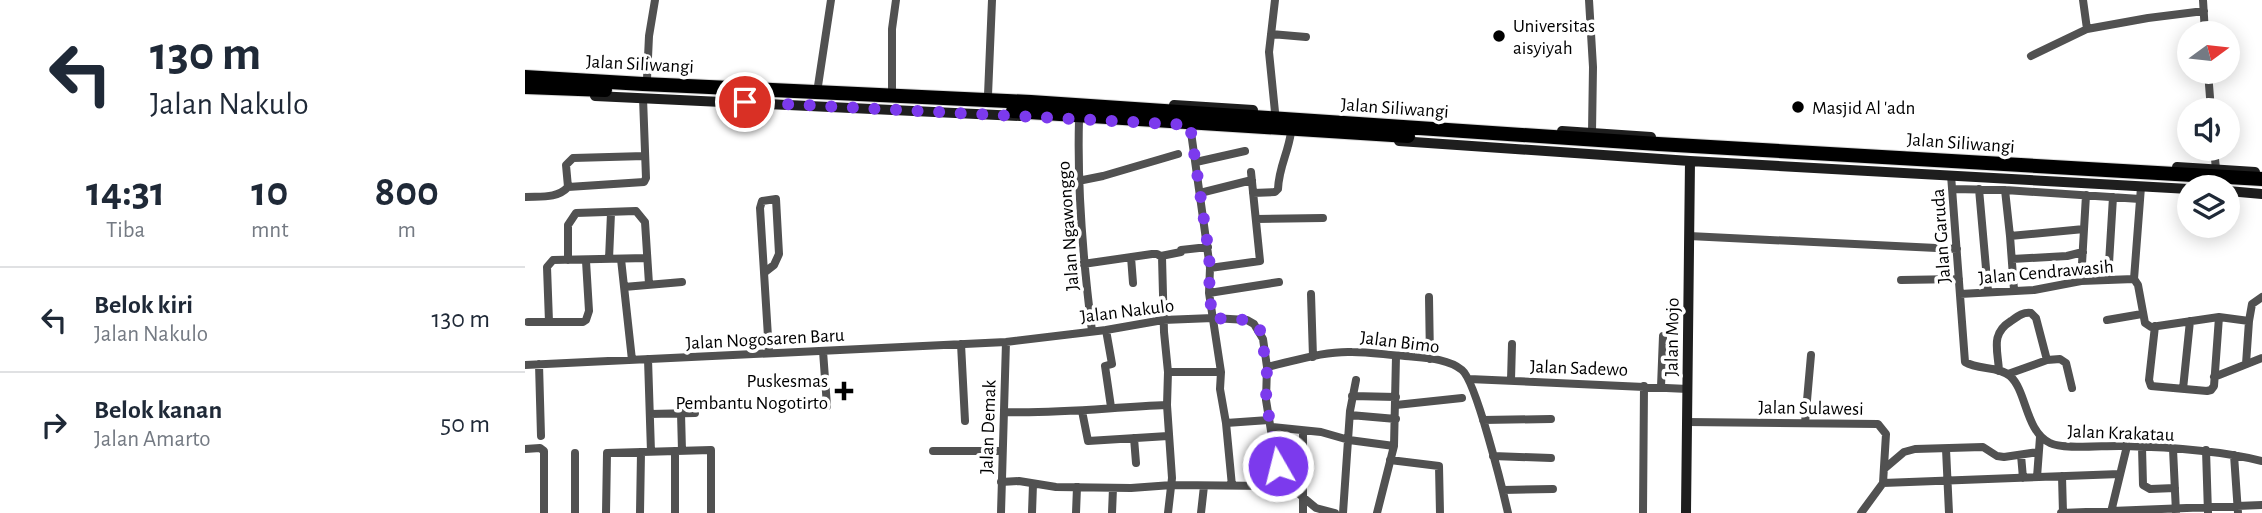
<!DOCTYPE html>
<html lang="id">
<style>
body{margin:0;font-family:"Alegreya Sans",sans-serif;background:#f2f2f3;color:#1f2937;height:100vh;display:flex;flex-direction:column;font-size:26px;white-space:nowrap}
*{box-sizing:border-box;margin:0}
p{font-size:23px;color:#747a83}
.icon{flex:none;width:38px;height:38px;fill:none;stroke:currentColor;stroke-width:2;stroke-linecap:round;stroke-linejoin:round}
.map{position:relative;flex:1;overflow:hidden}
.panel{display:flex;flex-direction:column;background:#fff;width:525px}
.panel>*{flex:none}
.banner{background:#fff;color:#1f2937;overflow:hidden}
.needle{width:46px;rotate:75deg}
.controls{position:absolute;left:1652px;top:21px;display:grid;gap:14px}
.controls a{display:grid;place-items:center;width:63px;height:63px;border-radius:50%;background:#fff;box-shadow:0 4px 18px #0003;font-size:35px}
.pin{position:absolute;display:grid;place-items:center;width:60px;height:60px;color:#fff;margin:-30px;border:4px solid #fff;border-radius:50%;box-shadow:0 2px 7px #0007}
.me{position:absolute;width:77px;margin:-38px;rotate:352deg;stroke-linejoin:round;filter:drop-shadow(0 0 5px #0008)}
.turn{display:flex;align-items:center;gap:24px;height:147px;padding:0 35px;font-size:32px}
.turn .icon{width:91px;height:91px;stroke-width:2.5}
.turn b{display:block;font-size:49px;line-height:60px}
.eta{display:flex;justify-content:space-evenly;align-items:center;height:119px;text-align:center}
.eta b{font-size:42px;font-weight:600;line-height:49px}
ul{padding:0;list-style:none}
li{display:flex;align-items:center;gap:21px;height:105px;padding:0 35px;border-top:2px solid #e0e1e3}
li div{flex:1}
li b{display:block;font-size:26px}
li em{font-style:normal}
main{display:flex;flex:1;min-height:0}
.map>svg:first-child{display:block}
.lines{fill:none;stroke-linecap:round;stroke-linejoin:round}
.highway-casing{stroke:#dbdbdb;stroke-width:16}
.street{stroke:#515151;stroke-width:8}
.secondary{stroke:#1e1e1e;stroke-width:10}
.highway{stroke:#000;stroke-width:14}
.route{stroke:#7c3aed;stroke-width:12;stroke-dasharray:0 21.6}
.poi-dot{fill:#000;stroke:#fff;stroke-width:2.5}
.labels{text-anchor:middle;stroke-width:7;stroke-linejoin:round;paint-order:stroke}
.poi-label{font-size:19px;fill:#000;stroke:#fff;text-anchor:start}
.street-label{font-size:19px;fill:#000;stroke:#fff}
</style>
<main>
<section class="panel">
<div class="banner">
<div class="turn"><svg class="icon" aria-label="left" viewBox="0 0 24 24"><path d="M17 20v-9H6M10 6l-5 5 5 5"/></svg><div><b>130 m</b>Jalan Nakulo</div></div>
</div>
<div class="eta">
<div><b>14:31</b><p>Tiba</p></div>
<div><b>10</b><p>mnt</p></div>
<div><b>800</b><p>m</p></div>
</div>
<ul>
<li><svg class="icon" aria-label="left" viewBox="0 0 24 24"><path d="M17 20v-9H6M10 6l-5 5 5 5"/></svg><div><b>Belok kiri</b><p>Jalan Nakulo</p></div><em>130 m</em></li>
<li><svg class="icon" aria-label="right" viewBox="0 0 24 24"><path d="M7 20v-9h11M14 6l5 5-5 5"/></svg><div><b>Belok kanan</b><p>Jalan Amarto</p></div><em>50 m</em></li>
</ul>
</section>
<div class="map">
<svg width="1737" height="513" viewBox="0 0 1737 513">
<rect width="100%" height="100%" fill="#fff"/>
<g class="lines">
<defs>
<path id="highway" d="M 0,77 L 118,84 L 506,102 L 1133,144 L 1737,179
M 0,87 L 80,90
M 488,111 L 883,136"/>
</defs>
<use href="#highway" class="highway-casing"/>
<path class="street" d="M 1064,0 L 1068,67 L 1067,132
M 1558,0 L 1562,29
M 1678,0 L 1680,33
M 746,34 L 781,37
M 1506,56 L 1562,29 L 1623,18 L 1679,11
M 1683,72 L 1686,110
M 122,79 L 124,36 L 130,0
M 293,86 L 306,0
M 367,90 L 367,29 L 371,0
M 463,95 L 467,0
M 750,112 L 744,52 L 750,0
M 554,120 C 552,191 558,260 567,331
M 665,125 L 685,268 L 684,293 L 696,372 L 695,389 L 701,423 L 707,486
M 1689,149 L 1691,169
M 671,162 L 720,151
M 1426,175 L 1440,362 C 1453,370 1474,366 1485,376 C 1502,391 1500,431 1525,443 C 1538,450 1582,445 1599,446 C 1645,447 1692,450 1737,461
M 553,181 L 578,176 L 653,154
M 43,187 L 41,165 L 48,158 L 120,156
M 1616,187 L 1609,279 L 1613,285 L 1620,323 L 1626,327 L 1694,317 L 1724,321 L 1727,304 L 1737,297
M 1427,189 L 1480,190 L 1615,199
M 1454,189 L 1463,291
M 1480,190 L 1485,236 L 1559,229
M 675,193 L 727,180
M 728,193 L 750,192 L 753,189 C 754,166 763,154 766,132
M 0,197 C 15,196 32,199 43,187 L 119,182 L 121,178 L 118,98
M 731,219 L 798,218
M 1164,236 L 1432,249
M 1485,236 L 1489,290
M 636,256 L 656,252 L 656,250 L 683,247
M 606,257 L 608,283
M 84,259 L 86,213
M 96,259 L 107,360
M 1487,259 L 1542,256 L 1558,252
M 43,260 L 43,225 L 51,213 L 111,211 L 120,222 L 124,284
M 558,264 L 627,254 L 632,254 L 637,257 L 639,332 L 643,372 L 642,405 L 647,478 L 643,513
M 685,268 L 735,261 L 726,172
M 240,272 L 249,265 L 254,254 L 251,199 L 237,201 L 235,208 L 244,353
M 1376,280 L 1434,279
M 1583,280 L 1588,197
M 1556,281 L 1561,195
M 99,287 L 157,282
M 684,293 L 754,282
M 786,294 L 788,357
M 1435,294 L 1509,290 L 1556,281 L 1609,279
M 904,297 L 905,359
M 1582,320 L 1617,314
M 3,322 L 58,322 L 61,320 L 64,311 L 61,261
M 24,322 L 22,267 L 28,260 L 122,258
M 1630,326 L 1624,380 L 1626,386 L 1682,391 L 1686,390 L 1689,386 L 1694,317
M 581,330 L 587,364 L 580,366 L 586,407
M 436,344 L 440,421
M 298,351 L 302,406
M 123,359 L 126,452
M 14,364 L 16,436
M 1721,364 L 1724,321
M 0,365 L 481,342 L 581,330 L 638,320 L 688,318 L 722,320 L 729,324 L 738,339 L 742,367 L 741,400 L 755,486
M 742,367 C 770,361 798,351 827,352 C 845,352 862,355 880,356 C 899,358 922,358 937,370 C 951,381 978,491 983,513
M 1474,371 C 1473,350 1465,334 1486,321 C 1493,316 1498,312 1506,313 L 1511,318 L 1522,360
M 643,372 L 696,372
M 1483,374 L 1522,360 L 1535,359 L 1541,363 L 1547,388
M 1689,377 L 1737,358
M 944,379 L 1163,389
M 986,380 L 987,344
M 1136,387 L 1138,336
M 1658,389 L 1665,321
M 827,396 L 871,397
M 871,405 L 937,398
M 557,411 L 563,441 L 643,436
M 479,412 C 534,414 587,407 642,405
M 156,413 L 157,451
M 125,414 L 170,413
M 825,415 L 871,419
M 958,420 L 1026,419
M 1162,422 L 1353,424 L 1361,434 L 1358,483 L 1336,513
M 701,423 L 744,420
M 1280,423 L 1286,355
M 747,427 L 796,432 L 824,440 L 869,446
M 609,438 L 611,463
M 1617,447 L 1618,485 L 1625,489 L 1650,488
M 0,449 L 15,448 L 19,451 L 19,513
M 1421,449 L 1424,513
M 1648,449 L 1651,512
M 1681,450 L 1683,513
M 408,451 L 477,451
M 1496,455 L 1498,478
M 1709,455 L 1713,513
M 968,456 L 1026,458
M 865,460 L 914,466 L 915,513
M 1359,469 L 1379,452 L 1390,449 L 1458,447 L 1472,456 L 1479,457 L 1513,452
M 1537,476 L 1538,513
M 1512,477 L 1515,437
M 476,482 L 494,481 L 531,487 L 606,488 L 647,485 L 755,486 L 773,493 L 791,508 L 810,513
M 1358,483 L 1595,474
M 978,490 L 1028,489
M 1586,512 L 1602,446
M 50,513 L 50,453
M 81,513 L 82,453 L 186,450 L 186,513
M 115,513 L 116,452
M 150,513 L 150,451
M 476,513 L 481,342
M 507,513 L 508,484
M 551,513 L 552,487
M 587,513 L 588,488
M 676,513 L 679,486
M 778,513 L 778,431
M 818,513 L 825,411 L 831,380
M 852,513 L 869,446 L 871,356
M 1118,513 L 1119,386
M 1536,513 L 1737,505"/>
<path class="secondary" d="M 70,96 L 495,116
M 649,105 L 728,110
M 1037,131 L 1126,137
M 874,141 L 1165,161 L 1664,189
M 1652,167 L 1730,172
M 1703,191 L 1737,194
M 1161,513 L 1165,161"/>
<use href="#highway" class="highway"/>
</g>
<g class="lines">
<path class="route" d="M 220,102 L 665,125 L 683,247 L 685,268 L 684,293 L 688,318 L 722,320 L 729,324 L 735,330 L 742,368 L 741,400 L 753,466"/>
</g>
<g class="poi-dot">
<circle cx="974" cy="36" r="7"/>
<circle cx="1273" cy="107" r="7"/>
<path d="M315.5 380.5h7v7h7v7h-7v7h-7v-7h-7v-7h7z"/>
</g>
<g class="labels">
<g class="poi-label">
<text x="988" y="32">Universitas<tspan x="988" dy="22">aisyiyah</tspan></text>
<text x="1287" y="114">Masjid Al 'adn</text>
<text x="303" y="387" text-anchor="end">Puskesmas<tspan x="303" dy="22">Pembantu Nogotirto</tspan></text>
</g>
<g class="street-label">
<text transform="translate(115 63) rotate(3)" y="7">Jalan Siliwangi</text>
<text transform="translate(870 107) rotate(4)" y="7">Jalan Siliwangi</text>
<text transform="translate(1436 142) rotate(4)" y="7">Jalan Siliwangi</text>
<text transform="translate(542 226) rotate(-94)" y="7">Jalan Ngawonggo</text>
<text transform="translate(1415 236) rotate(-94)" y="7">Jalan Garuda</text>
<text transform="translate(1521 271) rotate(-5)" y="7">Jalan Cendrawasih</text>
<text transform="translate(602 310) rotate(-7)" y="7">Jalan Nakulo</text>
<text transform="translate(1146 337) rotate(-89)" y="7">Jalan Mojo</text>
<text transform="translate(240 338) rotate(-3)" y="7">Jalan Nogosaren Baru</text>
<text transform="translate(875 341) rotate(7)" y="7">Jalan Bimo</text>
<text transform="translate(1054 367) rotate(2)" y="7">Jalan Sadewo</text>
<text transform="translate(1286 407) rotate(1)" y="7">Jalan Sulawesi</text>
<text transform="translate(462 427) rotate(-88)" y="7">Jalan Demak</text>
<text transform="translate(1596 432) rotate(2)" y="7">Jalan Krakatau</text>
</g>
</g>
</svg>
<div class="controls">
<a><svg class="needle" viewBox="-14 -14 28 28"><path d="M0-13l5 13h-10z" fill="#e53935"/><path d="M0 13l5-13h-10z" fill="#747a83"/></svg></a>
<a><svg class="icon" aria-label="sound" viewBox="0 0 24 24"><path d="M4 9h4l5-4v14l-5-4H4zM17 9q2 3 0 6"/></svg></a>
<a><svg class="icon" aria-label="layers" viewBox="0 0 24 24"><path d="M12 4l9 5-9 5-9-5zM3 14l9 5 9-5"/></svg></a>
</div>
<div class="pin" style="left:220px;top:102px;background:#d93025"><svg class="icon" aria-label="arrive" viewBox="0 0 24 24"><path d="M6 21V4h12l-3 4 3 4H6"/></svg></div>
<svg class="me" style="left:753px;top:466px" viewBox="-20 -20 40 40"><circle r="17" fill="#7c3aed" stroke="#fff" stroke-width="3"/><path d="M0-11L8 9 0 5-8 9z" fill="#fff"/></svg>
</div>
</main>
